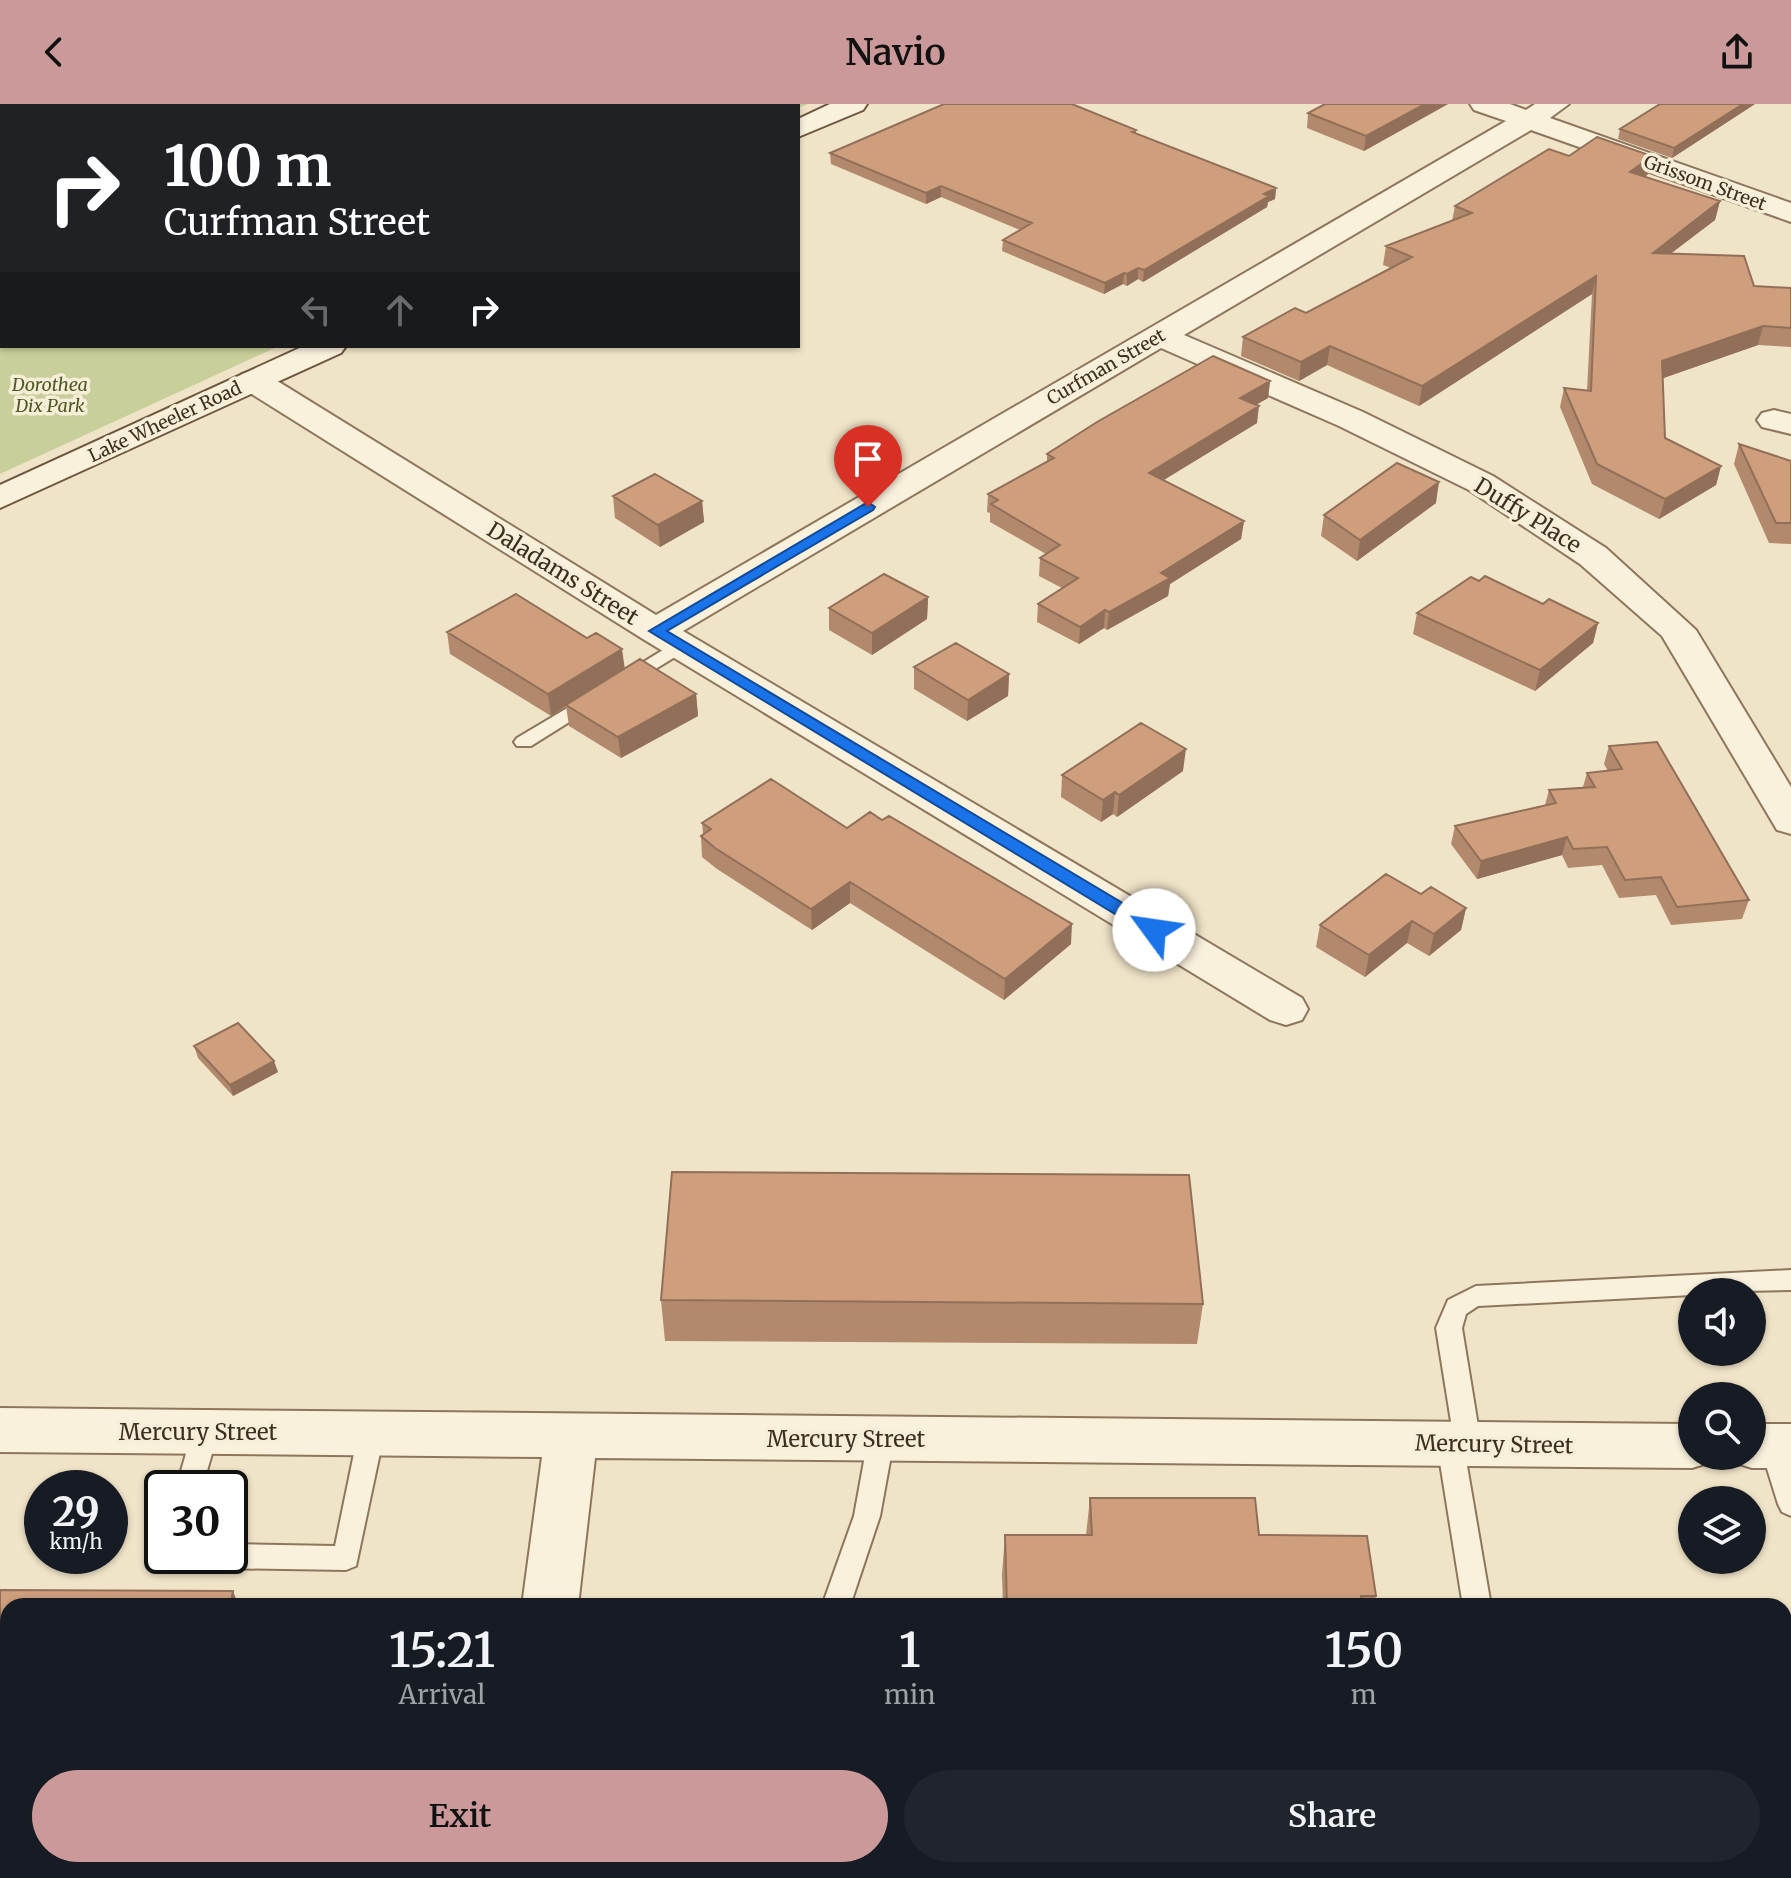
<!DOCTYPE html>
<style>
body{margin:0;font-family:Merriweather,serif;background:#20242c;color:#f1f3f6;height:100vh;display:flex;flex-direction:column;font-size:30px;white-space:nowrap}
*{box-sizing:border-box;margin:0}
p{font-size:26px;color:#9ea1a6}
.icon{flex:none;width:44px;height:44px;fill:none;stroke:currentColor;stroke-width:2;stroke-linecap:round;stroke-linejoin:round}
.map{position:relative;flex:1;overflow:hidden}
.details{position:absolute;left:0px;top:1494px;width:1792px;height:280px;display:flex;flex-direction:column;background:#171b24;border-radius:24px 24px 0 0;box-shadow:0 2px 6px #0004}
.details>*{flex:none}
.top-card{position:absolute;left:0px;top:0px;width:800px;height:244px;box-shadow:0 2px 6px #0004;background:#202124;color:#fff;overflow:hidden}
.fabs{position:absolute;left:1678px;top:1174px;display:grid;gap:16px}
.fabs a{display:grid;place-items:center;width:88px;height:88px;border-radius:50%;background:#171b24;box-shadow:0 2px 6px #0004;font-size:40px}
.speed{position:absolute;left:24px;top:1366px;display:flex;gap:16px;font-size:40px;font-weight:700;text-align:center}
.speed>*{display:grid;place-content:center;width:104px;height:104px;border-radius:50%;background:#171b24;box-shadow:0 2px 6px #0004;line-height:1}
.speed small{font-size:20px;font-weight:400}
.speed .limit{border:4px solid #111;border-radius:12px;background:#fff;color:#111}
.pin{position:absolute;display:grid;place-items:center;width:68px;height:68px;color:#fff;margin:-82px -34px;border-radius:50% 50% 50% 0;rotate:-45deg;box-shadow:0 0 8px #0007}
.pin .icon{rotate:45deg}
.me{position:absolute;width:88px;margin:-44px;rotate:301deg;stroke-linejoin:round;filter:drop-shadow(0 0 6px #0008)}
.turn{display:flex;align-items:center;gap:28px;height:168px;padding:0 32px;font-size:36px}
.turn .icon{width:104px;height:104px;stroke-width:2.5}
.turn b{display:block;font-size:56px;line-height:68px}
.lanes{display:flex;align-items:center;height:76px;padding:0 32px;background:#0003;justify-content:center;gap:40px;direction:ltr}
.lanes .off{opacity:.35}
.eta{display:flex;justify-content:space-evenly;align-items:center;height:136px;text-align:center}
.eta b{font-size:48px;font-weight:600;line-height:56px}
.cta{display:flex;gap:16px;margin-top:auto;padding:16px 32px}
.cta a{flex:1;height:92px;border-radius:48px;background:#cc999b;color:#111;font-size:32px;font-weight:600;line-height:92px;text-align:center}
.cta a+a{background:#20242c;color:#f1f3f6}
header{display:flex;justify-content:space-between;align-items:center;height:104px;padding:0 32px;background:#cc999b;color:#111;font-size:36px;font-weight:600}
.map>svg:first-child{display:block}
.green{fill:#c9cf9b}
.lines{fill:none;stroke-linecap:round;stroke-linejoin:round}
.lane-casing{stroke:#8d765c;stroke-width:4}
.street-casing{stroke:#8d765c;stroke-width:4}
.secondary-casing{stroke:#6f573f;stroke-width:4}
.lane{fill:#faf1dc;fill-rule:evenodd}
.street{fill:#faf1dc;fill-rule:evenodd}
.secondary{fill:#faf1dc;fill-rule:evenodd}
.wall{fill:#b2896c}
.shaded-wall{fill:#916f58}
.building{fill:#cf9f7d;stroke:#916f58;stroke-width:2}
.route{fill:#1a73e8;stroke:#114b97;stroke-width:2}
.labels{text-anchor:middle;stroke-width:7;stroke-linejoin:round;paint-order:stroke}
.far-street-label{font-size:18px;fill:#3d2e20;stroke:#f7eed8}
.far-park-label{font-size:18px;font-style:italic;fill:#4d5a26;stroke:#f7eed8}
.street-label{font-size:22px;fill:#3d2e20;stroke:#f7eed8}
</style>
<header><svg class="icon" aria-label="back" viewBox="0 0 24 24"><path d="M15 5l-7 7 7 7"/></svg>Navio<svg class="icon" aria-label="share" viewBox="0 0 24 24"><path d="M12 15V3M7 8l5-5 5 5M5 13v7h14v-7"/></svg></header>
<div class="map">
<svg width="1791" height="1774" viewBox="0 0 1791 1774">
<rect width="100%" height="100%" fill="#f0e4c8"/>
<path class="green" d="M 0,0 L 808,0 L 798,4 L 798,2 L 2,2 L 2,242 L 279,242 L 0,370 Z"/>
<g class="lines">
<defs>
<path id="lane" d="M 40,0 L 54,0 L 39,2 Z
M 681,535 L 688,537 L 690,541 L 688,545 L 631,580 L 617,580 L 614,576 Z
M 591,590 L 601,596 L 598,600 L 531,642 L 517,642 L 514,638 L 517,634 Z
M 1791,1166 L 1791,1186 L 1692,1188 L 1692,1191 L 1478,1202 L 1466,1210 L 1462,1224 L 1481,1340 L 1477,1348 L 1465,1350 L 1491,1502 L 1463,1502 L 1437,1340 L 1441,1332 L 1453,1330 L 1436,1224 L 1448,1196 L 1476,1182 Z
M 205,1318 L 214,1321 L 218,1329 L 202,1384 L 176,1384 L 192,1329 L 196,1321 Z
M 371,1319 L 380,1322 L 384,1330 L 356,1462 L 346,1466 L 214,1464 L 204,1460 L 200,1452 L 230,1452 L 230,1440 L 335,1442 L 358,1330 L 362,1322 Z
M 881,1324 L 890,1327 L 894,1335 L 880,1412 L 850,1502 L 822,1502 L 854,1412 L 868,1335 L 872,1327 Z
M 1773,1331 L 1782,1334 L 1791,1357 L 1791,1412 L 1782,1408 L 1778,1400 L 1760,1342 L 1764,1334 Z
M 773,1766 L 803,1766 L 803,1774 L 773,1774 Z"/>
<path id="street" d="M 1470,0 L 1510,0 L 1526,6 L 1535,0 L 1569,0 L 1550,14 L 1791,99 L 1791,118 L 1531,26 L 1184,231 L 1363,308 L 1493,372 L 1606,444 L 1696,526 L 1791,683 L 1791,730 L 1777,726 L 1662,532 L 1580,460 L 1469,386 L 1339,322 L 1161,244 L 683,527 L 1302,894 L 1308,905 L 1302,916 L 1286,921 L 1270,916 L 643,535 L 242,284 L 238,277 L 242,270 L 254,267 L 266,270 L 656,511 L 1506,17 L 1474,6 Z
M 1774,306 L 1791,310 L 1791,330 L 1762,323 L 1757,316 L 1762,309 Z
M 0,1304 L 1692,1320 L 1692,1352 L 1713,1352 L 1711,1358 L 1692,1364 L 595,1354 L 578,1502 L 522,1502 L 542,1353 L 0,1348 Z
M 1752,1320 L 1791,1320 L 1791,1364 L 1752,1364 L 1733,1358 L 1731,1352 L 1752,1352 Z
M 488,1766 L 548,1766 L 547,1774 L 487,1774 Z"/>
<path id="secondary" d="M 830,0 L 867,0 L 863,6 L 798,33 L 798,15 Z
M 304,242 L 346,242 L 341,249 L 0,404 L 0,381 Z"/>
</defs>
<use href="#lane" class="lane-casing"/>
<use href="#street" class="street-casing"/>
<use href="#secondary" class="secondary-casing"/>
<use href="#lane" class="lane"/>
<use href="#street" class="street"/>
<use href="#secondary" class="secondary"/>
</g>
<path class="wall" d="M 1325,0 L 1448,0 L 1364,47 L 1307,24 L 1308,9 Z
M 1755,0 L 1672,54 L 1618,35 L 1620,25 Z
M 1136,26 L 1136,29 L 1276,84 L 1275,95 L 1268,98 L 1267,103 L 1143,178 L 1138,175 L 1127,182 L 1123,180 L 1104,190 L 1002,147 L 1003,136 L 1020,126 L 941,93 L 926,100 L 831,60 L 830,49 Z
M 1569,52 L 1652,52 L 1648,70 L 1645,73 L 1720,97 L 1715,116 L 1671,149 L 1754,182 L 1791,184 L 1791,243 L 1758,241 L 1663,274 L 1665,334 L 1721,362 L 1716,381 L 1659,415 L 1592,380 L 1560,303 L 1564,284 L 1587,286 L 1592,190 L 1419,302 L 1327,261 L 1299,277 L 1241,252 L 1243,233 L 1306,209 L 1391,164 L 1383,161 L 1386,142 L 1452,117 L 1455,102 Z
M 1270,277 L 1268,294 L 1256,301 L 1257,319 L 1164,376 L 1244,417 L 1241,435 L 1170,480 L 1168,492 L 1107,526 L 1104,524 L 1079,540 L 1037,518 L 1038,500 L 1062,484 L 1039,472 L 1040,454 L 1046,450 L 990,418 L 990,409 L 987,408 L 988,390 L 1047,358 L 1047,350 Z
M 1739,340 L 1791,357 L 1791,440 L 1769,439 L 1734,360 Z
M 613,392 L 702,397 L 704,418 L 660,443 L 615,414 Z
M 1436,399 L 1357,457 L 1321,432 L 1324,411 Z
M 928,493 L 927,515 L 872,551 L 829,526 L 829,504 Z
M 1543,500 L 1598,519 L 1593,539 L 1535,587 L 1413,530 L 1417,509 Z
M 447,528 L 624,565 L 696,590 L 698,612 L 621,654 L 569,622 L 566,602 L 551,612 L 450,550 Z
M 914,563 L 1009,570 L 1008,592 L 967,617 L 914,585 Z
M 1609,642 L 1749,796 L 1742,815 L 1671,821 L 1656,791 L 1619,794 L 1602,761 L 1568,764 L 1562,751 L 1477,775 L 1451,740 L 1455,722 L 1545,701 L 1549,686 L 1583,683 L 1587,669 L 1608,667 L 1604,660 Z
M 1183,667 L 1117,713 L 1113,710 L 1101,718 L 1061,693 L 1062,671 Z
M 702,719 L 847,724 L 1071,840 L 1004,896 L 850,799 L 812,826 L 717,765 L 702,753 L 701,732 L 703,730 Z
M 1421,790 L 1466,804 L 1461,826 L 1429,852 L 1407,839 L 1365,873 L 1316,843 L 1320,821 Z
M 194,942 L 278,968 L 233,992 L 198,954 Z
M 661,1196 L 1203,1200 L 1197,1240 L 665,1237 Z
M 1090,1394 L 1259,1431 L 1376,1492 L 1374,1502 L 1003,1502 L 1002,1470 L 1005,1431 L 1086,1431 Z"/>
<path class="shaded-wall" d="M 1425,0 L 1448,0 L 1364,47 L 1366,32 Z
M 1743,0 L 1755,0 L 1672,54 L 1674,44 Z
M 1652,52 L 1648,70 L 1626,86 L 1630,68 Z
M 941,82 L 941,93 L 926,100 L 926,89 Z
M 1276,84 L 1275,95 L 1268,98 L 1267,103 L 1143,178 L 1144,166 L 1264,90 Z
M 1720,97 L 1715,116 L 1648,167 L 1653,149 Z
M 1138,164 L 1138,175 L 1127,182 L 1127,170 Z
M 1124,169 L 1123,180 L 1104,190 L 1105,179 Z
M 1596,172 L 1592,190 L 1419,302 L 1422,282 Z
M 1763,222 L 1758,241 L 1658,276 L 1662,257 Z
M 1330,242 L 1327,261 L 1299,277 L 1301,258 Z
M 1270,277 L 1268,294 L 1238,311 L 1240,294 Z
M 1259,302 L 1257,319 L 1147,386 L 1149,369 Z
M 1721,362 L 1716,381 L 1659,415 L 1665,395 Z
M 1439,378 L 1436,399 L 1357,457 L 1360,436 Z
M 702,397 L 704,418 L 660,443 L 658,421 Z
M 1244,417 L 1241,435 L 1170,480 L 1168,492 L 1107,526 L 1109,508 L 1161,469 Z
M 928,493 L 927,515 L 872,551 L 872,529 Z
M 1105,506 L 1104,524 L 1079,540 L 1080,523 Z
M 1598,519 L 1593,539 L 1535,587 L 1540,566 Z
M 622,545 L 625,566 L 566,601 L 566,602 L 551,612 L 548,590 Z
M 1009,570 L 1008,592 L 967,617 L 968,596 Z
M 696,590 L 698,612 L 621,654 L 618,633 Z
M 1186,645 L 1183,667 L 1117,713 L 1119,691 Z
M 1115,688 L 1113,710 L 1101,718 L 1103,696 Z
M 1567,733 L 1562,751 L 1477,775 L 1481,757 Z
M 850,778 L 850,799 L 812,826 L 811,805 Z
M 1466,804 L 1461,826 L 1429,852 L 1434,830 Z
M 1412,817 L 1407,839 L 1365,873 L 1369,851 Z
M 1072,820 L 1071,840 L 1004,896 L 1005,875 Z
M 274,957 L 278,968 L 233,992 L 230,981 Z
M 233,1487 L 239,1502 L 230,1502 Z
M 8,1762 L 8,1766 L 38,1766 L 36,1774 L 4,1774 Z"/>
<path class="building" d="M 944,0 L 1072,0 L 1136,26 L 1132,28 L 1276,84 L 1264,90 L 1269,92 L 1156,159 L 1144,166 L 1138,164 L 1127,170 L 1124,169 L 1105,179 L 1003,136 L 1032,119 L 941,82 L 926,89 L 830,49 Z
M 1325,0 L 1425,0 L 1366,32 L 1308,9 Z
M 1660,0 L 1743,0 L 1674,44 L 1620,25 Z
M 1597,33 L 1652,52 L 1630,68 L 1720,97 L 1653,149 L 1744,152 L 1754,182 L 1791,184 L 1791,224 L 1763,222 L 1662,257 L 1665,334 L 1721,362 L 1665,395 L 1597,360 L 1564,284 L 1591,287 L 1596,172 L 1422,282 L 1330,242 L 1301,258 L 1243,233 L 1295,204 L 1306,209 L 1412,153 L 1386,142 L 1472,109 L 1455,102 L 1549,45 L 1569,52 Z
M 1213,252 L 1270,277 L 1240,294 L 1259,302 L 1149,369 L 1244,417 L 1161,469 L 1170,474 L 1109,508 L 1105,506 L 1080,523 L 1038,500 L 1078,474 L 1040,454 L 1060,441 L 991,400 L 998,396 L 988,390 L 1054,354 L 1047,350 L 1097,318 Z
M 1739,340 L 1791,357 L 1791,419 L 1776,419 Z
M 1397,359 L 1439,378 L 1360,436 L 1324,411 Z
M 655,370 L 702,397 L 658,421 L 613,392 Z
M 884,470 L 928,493 L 872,529 L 829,504 Z
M 1485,472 L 1543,500 L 1549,495 L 1598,519 L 1540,566 L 1417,509 L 1471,473 L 1479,477 Z
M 516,490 L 587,534 L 596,529 L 622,545 L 548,590 L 447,528 Z
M 956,539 L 1009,570 L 968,596 L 914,563 Z
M 640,555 L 696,590 L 618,633 L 566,601 Z
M 1141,619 L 1186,645 L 1119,691 L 1115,688 L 1103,696 L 1062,671 Z
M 1657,638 L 1749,796 L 1677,803 L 1661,773 L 1625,776 L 1607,743 L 1573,745 L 1567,733 L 1481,757 L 1455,722 L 1556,699 L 1549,686 L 1595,683 L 1587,669 L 1622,665 L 1609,642 Z
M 771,675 L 847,724 L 870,708 L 882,716 L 889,712 L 1072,820 L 1005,875 L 850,778 L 811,805 L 715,744 L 701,732 L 711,725 L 702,719 Z
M 1386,770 L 1421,790 L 1431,783 L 1466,804 L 1434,830 L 1412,817 L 1369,851 L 1320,821 Z
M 238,919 L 274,957 L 230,981 L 194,942 Z
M 672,1068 L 1189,1071 L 1203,1200 L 661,1196 Z
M 1090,1394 L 1255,1394 L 1259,1431 L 1367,1432 L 1376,1492 L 1361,1492 L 1362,1502 L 1007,1502 L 1005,1431 L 1092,1431 Z
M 0,1486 L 233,1487 L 230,1502 L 8,1502 L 8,1762 L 4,1774 L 0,1774 Z
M 868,1766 L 1403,1766 L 1405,1774 L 867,1774 Z"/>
<path class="route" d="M 868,398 L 875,403 L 873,406 L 667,527 L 1161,822 L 1163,826 L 1161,830 L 1148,830 L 649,527 Z"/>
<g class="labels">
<g class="far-street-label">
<text transform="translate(1705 79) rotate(20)" y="6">Grissom Street</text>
<text transform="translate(1106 263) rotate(-30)" y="6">Curfman Street</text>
<text transform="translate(165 318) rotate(-25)" y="6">Lake Wheeler Road</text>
</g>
<g class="far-park-label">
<text x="50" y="287">Dorothea<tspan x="50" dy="21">Dix Park</tspan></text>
</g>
<g class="street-label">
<text transform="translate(1528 411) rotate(32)" y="8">Duffy Place</text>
<text transform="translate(563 469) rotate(32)" y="8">Daladams Street</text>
<text x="198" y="1336">Mercury Street</text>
<text x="846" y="1343">Mercury Street</text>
<text transform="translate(1494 1340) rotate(1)" y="8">Mercury Street</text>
</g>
</g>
</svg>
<div class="fabs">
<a><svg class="icon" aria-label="sound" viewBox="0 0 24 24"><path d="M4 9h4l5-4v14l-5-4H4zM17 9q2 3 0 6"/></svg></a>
<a><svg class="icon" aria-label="search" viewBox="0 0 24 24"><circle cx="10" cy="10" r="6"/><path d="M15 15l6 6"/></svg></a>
<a><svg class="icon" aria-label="layers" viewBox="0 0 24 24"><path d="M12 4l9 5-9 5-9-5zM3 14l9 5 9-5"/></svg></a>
</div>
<div class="speed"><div>29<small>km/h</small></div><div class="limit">30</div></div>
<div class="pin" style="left:868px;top:403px;background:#d93025"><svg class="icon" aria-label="arrive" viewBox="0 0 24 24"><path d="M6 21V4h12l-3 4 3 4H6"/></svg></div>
<svg class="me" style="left:1154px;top:826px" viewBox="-20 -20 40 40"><circle r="19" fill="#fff"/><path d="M0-13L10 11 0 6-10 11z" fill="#1a73e8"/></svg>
<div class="top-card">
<div class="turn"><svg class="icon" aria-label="right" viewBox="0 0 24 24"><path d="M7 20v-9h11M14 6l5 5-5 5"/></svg><div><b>100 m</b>Curfman Street</div></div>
<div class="lanes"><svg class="icon off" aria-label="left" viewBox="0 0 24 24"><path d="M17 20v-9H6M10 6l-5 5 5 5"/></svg><svg class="icon off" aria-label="ahead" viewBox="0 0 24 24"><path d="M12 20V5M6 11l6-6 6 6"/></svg><svg class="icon" aria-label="right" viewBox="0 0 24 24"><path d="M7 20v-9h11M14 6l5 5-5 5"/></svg></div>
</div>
<section class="details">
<div class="eta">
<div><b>15:21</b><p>Arrival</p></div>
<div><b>1</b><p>min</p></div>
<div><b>150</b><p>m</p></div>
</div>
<div class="cta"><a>Exit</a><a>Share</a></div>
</section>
</div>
